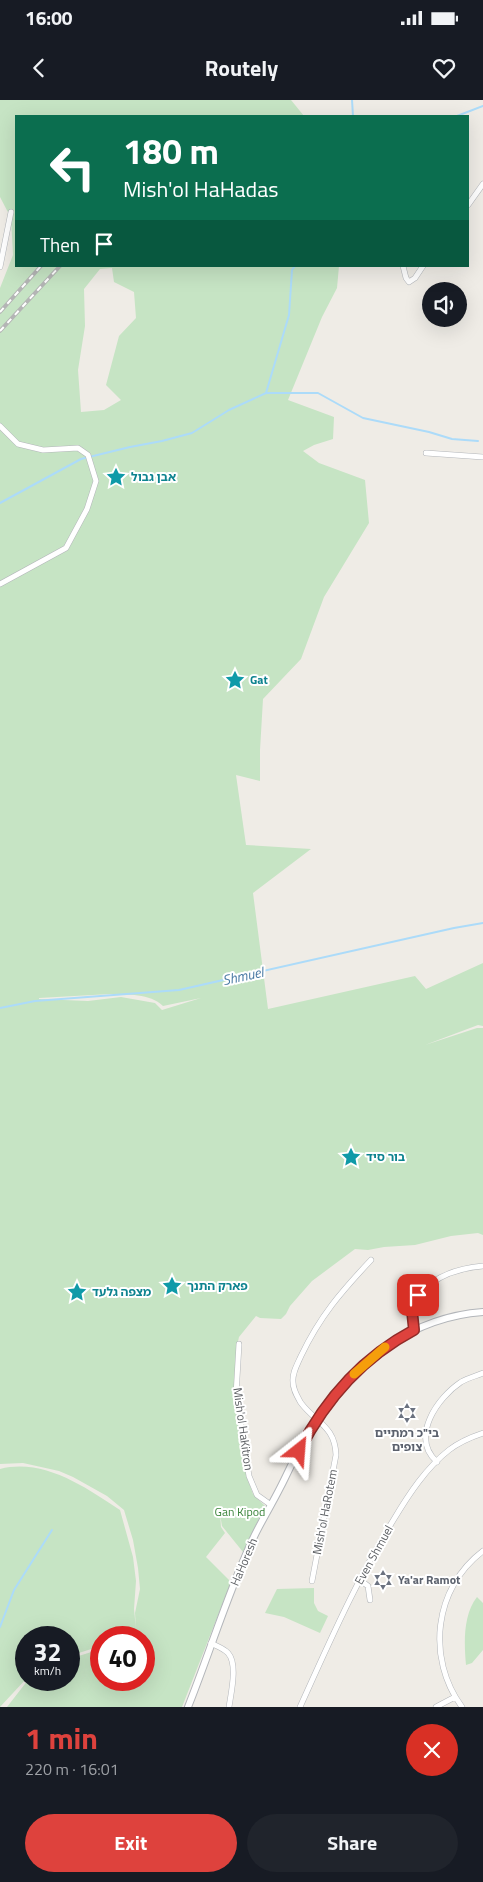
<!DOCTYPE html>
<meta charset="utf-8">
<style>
body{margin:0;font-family:"Titillium Web","Noto Sans Hebrew",sans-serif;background:#20242c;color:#f1f3f6;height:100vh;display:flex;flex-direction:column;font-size:19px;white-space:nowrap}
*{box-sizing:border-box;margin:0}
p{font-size:16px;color:#9ea1a6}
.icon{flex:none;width:28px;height:28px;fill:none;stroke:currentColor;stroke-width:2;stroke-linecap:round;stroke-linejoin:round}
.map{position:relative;height:1607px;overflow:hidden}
.side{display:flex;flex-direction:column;background:#171b24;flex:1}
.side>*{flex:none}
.banner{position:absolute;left:15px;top:15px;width:454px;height:152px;border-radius:0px;box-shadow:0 5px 20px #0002;background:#0b6e4f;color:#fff;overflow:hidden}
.buttons{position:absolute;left:422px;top:182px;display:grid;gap:10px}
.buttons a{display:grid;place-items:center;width:45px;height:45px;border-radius:50%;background:#171b24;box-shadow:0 5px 20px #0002;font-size:25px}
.speed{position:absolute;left:15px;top:1526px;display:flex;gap:10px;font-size:25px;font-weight:700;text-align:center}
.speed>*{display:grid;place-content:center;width:65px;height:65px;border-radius:50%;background:#171b24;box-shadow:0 5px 20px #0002;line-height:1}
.speed small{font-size:12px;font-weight:400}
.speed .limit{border:8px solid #d22;background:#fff;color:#111}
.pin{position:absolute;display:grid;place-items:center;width:42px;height:42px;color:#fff;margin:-21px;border-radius:10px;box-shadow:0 2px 8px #0006}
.me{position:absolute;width:55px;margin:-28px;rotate:28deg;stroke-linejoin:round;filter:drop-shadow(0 0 4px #0008)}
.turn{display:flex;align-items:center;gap:18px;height:105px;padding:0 25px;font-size:22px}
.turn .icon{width:65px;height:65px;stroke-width:2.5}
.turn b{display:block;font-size:35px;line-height:42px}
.then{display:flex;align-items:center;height:48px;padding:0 25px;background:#0003;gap:10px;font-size:19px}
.round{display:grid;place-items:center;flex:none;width:52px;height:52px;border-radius:26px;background:#20242c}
.headline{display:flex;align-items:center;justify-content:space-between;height:85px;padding:0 25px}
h1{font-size:30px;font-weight:700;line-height:38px;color:#de423d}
.button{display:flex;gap:10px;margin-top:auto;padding:10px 25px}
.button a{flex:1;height:58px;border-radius:30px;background:#de423d;color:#fff;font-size:20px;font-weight:700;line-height:58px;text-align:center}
.button a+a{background:#20242c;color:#f1f3f6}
.status{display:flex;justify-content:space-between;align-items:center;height:35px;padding:0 25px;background:#171b24;direction:ltr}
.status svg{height:14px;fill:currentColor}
header{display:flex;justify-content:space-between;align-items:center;height:65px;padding:0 25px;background:#171b24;font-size:22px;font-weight:700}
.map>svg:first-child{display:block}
.green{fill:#c6e4c4;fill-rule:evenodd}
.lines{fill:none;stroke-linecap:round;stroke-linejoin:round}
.stream{stroke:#acdbf9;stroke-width:2}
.minor-casing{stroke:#b3b6ba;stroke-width:6}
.tertiary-casing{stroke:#b3b6ba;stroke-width:8}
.minor{stroke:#fff;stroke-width:5}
.tertiary{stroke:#fff;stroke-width:6}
.rail-casing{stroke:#b4b5b5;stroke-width:4}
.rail{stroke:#fff;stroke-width:2;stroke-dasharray:5.5;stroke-linecap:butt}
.route-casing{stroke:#902b28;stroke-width:12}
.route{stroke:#de423d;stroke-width:9}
.slow{stroke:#f59e0b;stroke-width:9}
.labels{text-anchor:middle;stroke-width:4;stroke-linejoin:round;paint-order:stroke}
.culture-label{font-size:12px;font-weight:bold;fill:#0d838f;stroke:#fff;text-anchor:start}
.street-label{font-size:12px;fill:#5e6165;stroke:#fff}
.worship-label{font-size:12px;font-weight:bold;fill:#5b616d;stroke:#fff}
.park-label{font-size:12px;fill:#3c853c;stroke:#fff}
.water-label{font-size:14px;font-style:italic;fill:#4677a2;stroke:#fff}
</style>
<div class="status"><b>16:00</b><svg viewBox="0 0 49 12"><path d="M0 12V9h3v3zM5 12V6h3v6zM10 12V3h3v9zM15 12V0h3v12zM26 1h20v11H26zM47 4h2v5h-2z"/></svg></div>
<header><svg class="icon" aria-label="back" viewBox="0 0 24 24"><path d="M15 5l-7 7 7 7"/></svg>Routely<svg class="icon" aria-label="heart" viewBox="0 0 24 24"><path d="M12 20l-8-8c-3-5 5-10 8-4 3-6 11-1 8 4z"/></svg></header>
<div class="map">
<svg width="483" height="1607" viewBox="0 0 483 1607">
<rect width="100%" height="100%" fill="#efece6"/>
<path class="green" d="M 0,0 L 291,0 L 304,16 L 16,16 L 16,166 L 339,166 L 337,188 L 322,217 L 288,300 L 334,317 L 333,339 L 314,345 L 303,351 L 319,363 L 365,380 L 369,423 L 324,497 L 301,559 L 263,599 L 260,650 L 260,681 L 236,675 L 246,745 L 311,749 L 253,793 L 268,909 L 415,876 L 426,889 L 483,863 L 483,926 L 478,925 L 425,945 L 477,928 L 483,928 L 483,1135 L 478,1133 L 451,1136 L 415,1145 L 384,1147 L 368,1150 L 355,1149 L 312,1181 L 290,1206 L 286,1214 L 281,1219 L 260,1218 L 256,1216 L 239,1237 L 237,1246 L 234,1298 L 248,1380 L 253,1394 L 265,1406 L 243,1452 L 222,1426 L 220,1414 L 221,1427 L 225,1433 L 206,1457 L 231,1482 L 182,1607 L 7,1607 L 28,1580 L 69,1580 L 69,1559 L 101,1549 L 101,1580 L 144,1580 L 144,1538 L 101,1538 L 101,1546 L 69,1556 L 69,1538 L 26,1538 L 26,1579 L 0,1607 L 0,1369 C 44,1358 85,1387 120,1410 L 133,1457 L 136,1481 L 134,1509 L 136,1529 L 135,1513 L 140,1489 L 138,1468 L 133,1440 L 124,1410 L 107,1396 L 73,1377 L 59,1371 L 23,1363 L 0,1364 L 0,188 L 13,155 L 11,118 L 0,97 ZM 112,168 L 114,182 L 134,192 L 136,218 L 119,236 L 106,285 L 121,300 L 104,310 L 81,312 L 78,270 L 85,226 L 84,189 L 100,169 ZM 110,894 C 127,895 150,893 163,906 L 201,898 L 162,910 L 155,903 L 121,897 L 88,901 L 39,899 L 39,898 Z
M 314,1488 L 314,1503 L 318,1511 L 328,1516 L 320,1533 L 284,1517 L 265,1513 L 277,1489 Z
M 477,1497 L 483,1503 L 483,1550 L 472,1563 L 466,1565 C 464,1543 463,1515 477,1497 Z"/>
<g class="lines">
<path class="stream" d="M 352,0 L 353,16
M 457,16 L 483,6
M 266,293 L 289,215 L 292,170 L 295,166
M 0,403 L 81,359 L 130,347 L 162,341 L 192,333 L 229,310 L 266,293 L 318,293 L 363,318 L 429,332 L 452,339 L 478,341
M 0,908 L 35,901 L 179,890 L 454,828 L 483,823
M 0,1527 L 14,1490 L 52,1430"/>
<defs>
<path id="minor" d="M 468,105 L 483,84
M 403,166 L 406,178 L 409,182 L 415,178 L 423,166
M 0,167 L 11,112
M 0,326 L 18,344 L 43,350 L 78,348 L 88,355 L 96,381 L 87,409 L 66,448 L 0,484
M 426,353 L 483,357
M 414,1230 C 404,1187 448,1169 483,1166
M 239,1244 L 236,1295 L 249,1376 L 257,1395 L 271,1405
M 437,1362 C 410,1337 437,1298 461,1282 C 468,1278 476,1276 483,1273
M 360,1480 L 368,1486 L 370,1500
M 312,1481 L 336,1355 C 335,1326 316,1323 301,1303 C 297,1296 293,1290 293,1282 C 292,1273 297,1265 301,1256 C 320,1216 341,1192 371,1160
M 211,1543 C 216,1546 223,1548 228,1553 C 238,1564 231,1593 229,1607
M 300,1607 C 329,1543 357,1479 394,1419 C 409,1394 426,1368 449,1350 C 459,1342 471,1337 483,1333
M 436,1607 L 455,1597
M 462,1607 C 426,1558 434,1488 483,1451"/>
<path id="tertiary" d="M 188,1607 C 210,1552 227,1495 252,1441 C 260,1423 271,1406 280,1388 C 292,1365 302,1339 317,1318 C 356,1261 412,1217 483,1212"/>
</defs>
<use href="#minor" class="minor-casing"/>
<use href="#tertiary" class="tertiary-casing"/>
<use href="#minor" class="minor"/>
<use href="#tertiary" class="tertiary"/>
<defs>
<path id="rail" d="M 0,212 L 41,166
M 0,231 L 60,166"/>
</defs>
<use href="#rail" class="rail-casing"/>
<use href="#rail" class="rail"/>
</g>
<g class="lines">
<defs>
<path id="route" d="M 299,1351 C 325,1300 363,1257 414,1230 L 412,1211 L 418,1195"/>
</defs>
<use href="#route" class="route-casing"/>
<use href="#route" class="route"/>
<path class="slow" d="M 354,1274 L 385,1247"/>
</g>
<defs>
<symbol id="sight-bare" viewBox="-9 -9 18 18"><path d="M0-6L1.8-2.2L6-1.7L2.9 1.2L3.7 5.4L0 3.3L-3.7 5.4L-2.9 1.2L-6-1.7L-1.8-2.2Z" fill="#0f9aa8" stroke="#fff" stroke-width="2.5" paint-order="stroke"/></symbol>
<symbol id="synagogue-bare" viewBox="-9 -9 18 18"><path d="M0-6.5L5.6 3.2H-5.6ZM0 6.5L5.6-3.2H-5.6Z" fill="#6b7280" stroke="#fff" stroke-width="2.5" paint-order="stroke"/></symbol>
</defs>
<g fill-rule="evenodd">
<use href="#sight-bare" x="102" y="363" width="28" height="28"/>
<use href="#sight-bare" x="221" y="566" width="28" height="28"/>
<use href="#sight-bare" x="337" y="1043" width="28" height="28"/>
<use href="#sight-bare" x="158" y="1172" width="28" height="28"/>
<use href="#sight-bare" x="63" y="1178" width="28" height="28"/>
<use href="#synagogue-bare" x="393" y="1299" width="28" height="28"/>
<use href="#synagogue-bare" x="369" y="1466" width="28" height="28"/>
</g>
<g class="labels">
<g class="culture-label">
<text x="131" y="381">אבן גבול</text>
<text x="250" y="584">Gat</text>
<text x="366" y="1061">בור סיד</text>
<text x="187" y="1190">פארק התנך</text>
<text x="92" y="1196">מצפה גלעד</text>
</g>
<g class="street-label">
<text transform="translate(243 1329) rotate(82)" y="4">Mish'ol HaKitron</text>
<text transform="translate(325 1412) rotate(-79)" y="4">Mish'ol HaRotem</text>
<text transform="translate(374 1455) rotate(-61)" y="4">Even Shmuel</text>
<text transform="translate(244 1462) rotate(-67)" y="4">HaHoresh</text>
</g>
<g class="worship-label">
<text x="407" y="1337">בי"כ רמתיים<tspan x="407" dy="14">צופים</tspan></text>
<text x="398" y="1484" text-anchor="start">Ya'ar Ramot</text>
</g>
<g class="park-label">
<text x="240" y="1416">Gan Kipod</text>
</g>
<g class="water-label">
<text transform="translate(243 876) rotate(-12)" y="5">Shmuel</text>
</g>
</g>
</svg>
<div class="buttons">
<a><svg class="icon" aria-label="sound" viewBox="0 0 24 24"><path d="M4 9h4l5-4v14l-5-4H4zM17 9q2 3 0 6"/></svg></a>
</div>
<div class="speed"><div>32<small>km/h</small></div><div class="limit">40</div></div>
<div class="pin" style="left:418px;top:1195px;background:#d93025"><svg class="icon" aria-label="arrive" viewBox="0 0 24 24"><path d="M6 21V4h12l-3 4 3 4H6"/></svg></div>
<svg class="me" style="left:299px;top:1351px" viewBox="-20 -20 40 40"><path d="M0-17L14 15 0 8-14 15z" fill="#de423d" stroke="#fff" stroke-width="4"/></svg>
<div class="banner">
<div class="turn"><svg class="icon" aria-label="left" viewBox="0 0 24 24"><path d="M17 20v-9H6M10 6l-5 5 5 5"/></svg><div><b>180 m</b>Mish'ol HaHadas</div></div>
<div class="then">Then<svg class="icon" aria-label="arrive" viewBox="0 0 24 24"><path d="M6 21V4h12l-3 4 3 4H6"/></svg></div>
</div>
</div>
<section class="side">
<div class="headline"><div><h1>1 min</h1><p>220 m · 16:01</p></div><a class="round" style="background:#d93025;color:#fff"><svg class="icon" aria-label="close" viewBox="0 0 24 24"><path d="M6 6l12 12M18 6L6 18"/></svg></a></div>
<div class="button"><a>Exit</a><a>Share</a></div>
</section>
